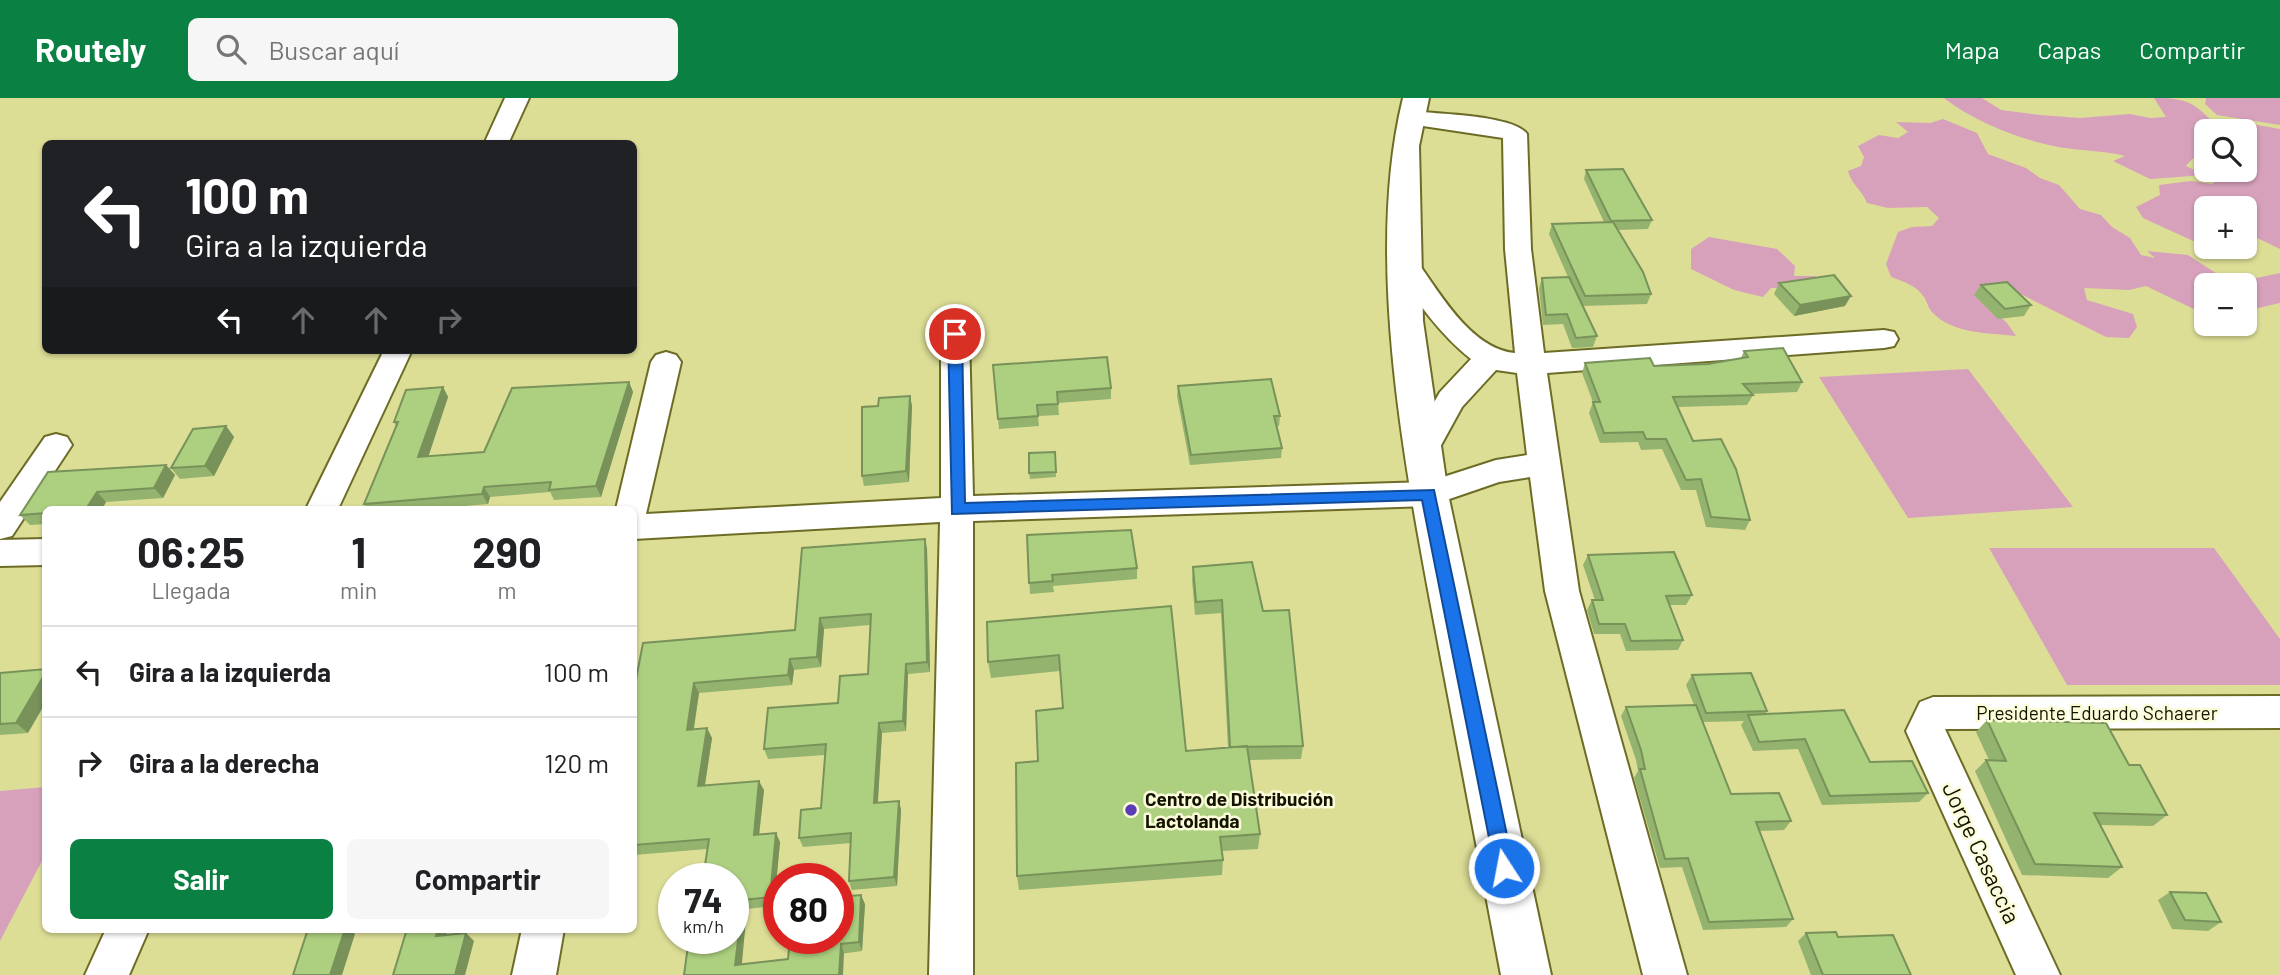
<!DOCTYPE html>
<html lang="es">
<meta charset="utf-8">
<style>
body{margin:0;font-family:Barlow,sans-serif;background:#f6f6f6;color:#202124;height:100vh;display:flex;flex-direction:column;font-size:26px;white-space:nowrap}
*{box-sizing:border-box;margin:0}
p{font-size:23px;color:#757577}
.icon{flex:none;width:38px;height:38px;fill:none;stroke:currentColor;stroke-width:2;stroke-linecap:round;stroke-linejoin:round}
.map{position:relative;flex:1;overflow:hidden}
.drawer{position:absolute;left:42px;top:408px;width:595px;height:427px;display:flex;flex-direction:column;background:#fff;border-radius:10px;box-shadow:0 2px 5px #0004}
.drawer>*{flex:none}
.banner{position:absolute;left:42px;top:42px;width:595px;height:214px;border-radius:10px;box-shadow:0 2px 5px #0004;background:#202124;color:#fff;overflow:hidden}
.tools{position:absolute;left:2194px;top:21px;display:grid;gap:14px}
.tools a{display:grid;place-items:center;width:63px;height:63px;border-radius:10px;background:#fff;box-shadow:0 2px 5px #0004;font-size:35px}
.speed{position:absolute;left:658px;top:765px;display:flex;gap:14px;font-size:35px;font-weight:700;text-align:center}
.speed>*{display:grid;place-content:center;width:91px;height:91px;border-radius:50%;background:#fff;box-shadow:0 2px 5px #0004;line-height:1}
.speed small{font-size:18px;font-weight:400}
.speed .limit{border:10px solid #d22;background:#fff;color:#111}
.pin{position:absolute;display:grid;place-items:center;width:60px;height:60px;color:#fff;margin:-30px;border:4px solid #fff;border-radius:50%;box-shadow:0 2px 7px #0007}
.me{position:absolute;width:77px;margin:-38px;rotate:349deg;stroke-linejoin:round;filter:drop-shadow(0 0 5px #0008)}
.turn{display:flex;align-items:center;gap:24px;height:147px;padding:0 28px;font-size:32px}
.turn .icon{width:91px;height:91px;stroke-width:2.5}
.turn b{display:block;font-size:49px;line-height:60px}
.lanes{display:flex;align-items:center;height:66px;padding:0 28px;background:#0003;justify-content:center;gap:35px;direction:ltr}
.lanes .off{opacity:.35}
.eta{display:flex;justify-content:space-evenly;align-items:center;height:119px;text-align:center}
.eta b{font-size:42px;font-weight:700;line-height:49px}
.action{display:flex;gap:14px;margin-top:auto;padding:14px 28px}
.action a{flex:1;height:80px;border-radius:10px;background:#0b8043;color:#fff;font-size:28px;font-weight:700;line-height:80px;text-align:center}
.action a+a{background:#f6f6f6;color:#202124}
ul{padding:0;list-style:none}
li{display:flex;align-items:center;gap:21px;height:91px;padding:0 28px;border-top:2px solid #e0e0e0}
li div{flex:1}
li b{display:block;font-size:26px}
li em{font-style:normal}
header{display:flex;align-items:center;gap:42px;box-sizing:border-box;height:98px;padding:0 35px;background:#0b8043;color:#fff}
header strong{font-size:33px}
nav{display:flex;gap:38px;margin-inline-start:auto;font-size:24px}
.search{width:490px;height:63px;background:#f6f6f6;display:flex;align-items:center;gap:18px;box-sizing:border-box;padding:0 24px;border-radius:10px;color:#757577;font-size:26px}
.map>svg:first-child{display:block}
.green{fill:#d7a1bb}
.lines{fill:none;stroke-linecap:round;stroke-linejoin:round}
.minor-casing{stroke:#6d6c26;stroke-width:4}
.highway-casing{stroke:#6d6c26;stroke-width:4}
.minor{fill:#fff;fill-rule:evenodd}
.highway{fill:#fff;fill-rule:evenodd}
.wall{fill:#94b36e}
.shaded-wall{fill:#78925a}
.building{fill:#acd080;stroke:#78925a;stroke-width:2}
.route{fill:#1a73e8;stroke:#114b97;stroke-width:2}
.poi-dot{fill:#5a3cb4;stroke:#fbfcd9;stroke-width:2.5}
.labels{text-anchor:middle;stroke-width:5;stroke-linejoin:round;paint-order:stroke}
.street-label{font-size:19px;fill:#141300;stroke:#fbfcd9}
.poi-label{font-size:19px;font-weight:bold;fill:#141300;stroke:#fbfcd9;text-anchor:start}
.near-street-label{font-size:23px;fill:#141300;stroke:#fbfcd9}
</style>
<header>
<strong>Routely</strong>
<div class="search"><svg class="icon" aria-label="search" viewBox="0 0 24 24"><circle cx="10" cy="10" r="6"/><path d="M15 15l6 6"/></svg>Buscar aquí</div>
<nav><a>Mapa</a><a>Capas</a><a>Compartir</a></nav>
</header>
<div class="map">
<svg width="2280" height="877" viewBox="0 0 2280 877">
<rect width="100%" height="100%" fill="#ddde96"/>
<path class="green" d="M 1944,0 L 1982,0 L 2001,12 L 2040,17 L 2080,20 L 2130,16 L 2150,20 L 2166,19 L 2154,0 C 2166,0 2182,0 2193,7 C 2212,19 2205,23 2231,30 L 2230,33 L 2207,33 L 2207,56 L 2192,61 L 2186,68 L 2205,77 L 2150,81 L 2113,63 L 2125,58 C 2105,53 2085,53 2065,50 C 2025,44 1976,25 1944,0 Z
M 2206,0 L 2280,0 L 2280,27 L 2217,17 L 2205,6 Z
M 1943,21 L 1977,35 L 1988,56 L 2026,70 L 2040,80 L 2059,87 L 2080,111 L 2101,117 L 2112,129 L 2130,140 L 2141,157 L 2155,160 L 2147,153 L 2188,157 L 2225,181 L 2247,182 L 2280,175 L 2280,205 L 2245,213 L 2245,187 L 2207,187 L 2207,216 L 2204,216 L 2146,188 L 2129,192 L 2084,190 L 2087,202 L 2133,216 L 2137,229 L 2129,240 L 2106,239 L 2007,189 L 1978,199 L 2007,225 L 2016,238 C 1989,235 1952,236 1932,214 C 1928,210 1927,203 1924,199 C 1916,187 1904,184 1891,179 L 1886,166 L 1898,134 L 1912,129 L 1932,128 L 1939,120 L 1927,109 L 1888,110 L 1867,105 C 1862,92 1851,86 1848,73 L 1861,68 L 1864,59 L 1858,48 L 1879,37 L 1898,40 L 1908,34 L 1896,24 L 1930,25 Z
M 2252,26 L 2280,31 L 2280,151 L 2245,134 L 2245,110 L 2207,110 L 2207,148 L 2204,148 L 2143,120 L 2136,109 L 2160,97 L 2159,87 L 2191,83 L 2212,86 L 2220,80 L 2214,72 L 2245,72 L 2245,33 L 2234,33 Z
M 1709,139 L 1777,151 L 1795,168 L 1794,178 L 1815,178 L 1828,190 L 1771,190 L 1763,199 L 1734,192 L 1691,171 L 1691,151 Z
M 1968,271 L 2073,409 L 1908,420 L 1819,279 Z
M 1989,450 L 2214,450 L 2280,541 L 2280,587 L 2067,587 Z
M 45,689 L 45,757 L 0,843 L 0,693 Z"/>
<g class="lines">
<defs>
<path id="minor" d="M 505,0 L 529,0 L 508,46 L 484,46 Z
M 1411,13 C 1435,16 1514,17 1527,36 L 1531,151 L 1544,255 L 1884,232 L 1894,234 L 1898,241 L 1894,248 L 1884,250 L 1547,275 L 1579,493 L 1687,877 L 1643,877 L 1545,493 L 1530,379 L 1499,384 L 1429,408 L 973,423 L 973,877 L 929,877 L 940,424 L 634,441 L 634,411 L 616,411 L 651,264 L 656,257 L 666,254 L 676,257 L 681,264 L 646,416 L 941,400 L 941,236 L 945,229 L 955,227 L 965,229 L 969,236 L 973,398 L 1428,384 L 1496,362 L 1527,357 L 1517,275 L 1496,272 L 1462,309 L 1434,360 L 1423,363 L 1412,360 L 1407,352 L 1440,294 L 1471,261 C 1438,235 1414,199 1391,165 L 1394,159 L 1414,159 C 1438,192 1470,251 1515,255 L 1505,151 L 1503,40 L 1403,25 L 1399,20 L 1403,15 Z
M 384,252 L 412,252 L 338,411 L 306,411 Z
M 56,336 L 67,339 L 72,347 L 12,438 L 0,441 L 0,404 L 45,339 Z
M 46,441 L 46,467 L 0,468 L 0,442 Z
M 2280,598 L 2280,630 L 1945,631 L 2060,877 L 2016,877 L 1906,633 L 1920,604 L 1933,599 Z
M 106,831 L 149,831 L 129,877 L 85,877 Z
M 522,831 L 564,831 L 556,877 L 512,877 Z"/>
<path id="highway" d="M 1403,0 L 1429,0 L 1419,48 L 1423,223 L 1448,396 L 1551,877 L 1501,877 C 1479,761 1457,645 1435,529 C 1405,369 1364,159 1403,0 Z"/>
</defs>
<use href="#minor" class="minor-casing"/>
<use href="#highway" class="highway-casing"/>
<use href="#minor" class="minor"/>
<use href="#highway" class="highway"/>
</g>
<path class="wall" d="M 1586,72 L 1652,122 L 1648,131 L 1618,132 L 1651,196 L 1647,206 L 1583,208 L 1597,238 L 1593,249 L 1572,250 L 1563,226 L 1543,227 L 1539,190 L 1542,180 L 1568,179 L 1549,136 L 1552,126 L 1604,124 L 1584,81 Z
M 1779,185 L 1845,208 L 1794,218 L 1774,196 Z
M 1981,187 L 2031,207 L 2024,218 L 1998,221 L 1974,197 Z
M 1744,253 L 1802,284 L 1797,294 L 1751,296 L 1753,297 L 1747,307 L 1678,309 L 1693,343 L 1750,422 L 1745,432 L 1706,429 L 1696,392 L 1681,392 L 1662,351 L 1641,352 L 1638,344 L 1600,345 L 1589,315 L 1593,304 L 1582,275 L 1585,265 L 1654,268 L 1708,266 L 1741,260 Z
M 993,267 L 1111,290 L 1111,301 L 1058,305 L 1059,317 L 1038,318 L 1039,328 L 999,331 Z
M 629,284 L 633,294 L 601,399 L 554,402 L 550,394 L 490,399 L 488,406 L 430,411 L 368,411 L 364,406 L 396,328 L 394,324 L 443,289 L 448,299 L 428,358 L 484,354 Z
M 1178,288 L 1280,318 L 1279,328 L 1277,328 L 1282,350 L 1281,360 L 1190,367 L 1177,298 Z
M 910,298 L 912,308 L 909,384 L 864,388 L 862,378 L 878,308 Z
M 226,328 L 234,339 L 214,378 L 180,381 L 171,370 Z
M 1055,354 L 1056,379 L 1030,381 L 1029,375 Z
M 166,367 L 175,377 L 163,400 L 106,404 L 102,411 L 46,411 L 46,426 L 30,427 L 20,417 Z
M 1027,437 L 1137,470 L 1137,481 L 1053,488 L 1054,494 L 1030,496 Z
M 925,441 L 927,451 L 930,574 L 908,576 L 906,633 L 882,635 L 878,705 L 899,703 L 901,712 L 897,788 L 852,792 L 849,783 L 851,745 L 803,749 L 799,740 L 821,710 L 825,657 L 768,661 L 764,651 L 838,605 L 868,576 L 870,527 L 824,531 L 821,569 L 794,572 L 792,587 L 699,595 L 694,631 L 707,630 L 712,640 L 705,688 L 764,692 L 759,737 L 780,744 L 774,808 L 747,811 L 741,866 L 788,861 L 865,806 L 862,853 L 684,877 L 733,840 L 707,751 L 634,757 L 634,592 L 795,532 Z
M 1588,457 L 1692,497 L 1686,507 L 1670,507 L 1683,542 L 1678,552 L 1626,553 L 1620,536 L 1594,536 L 1587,512 L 1592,502 L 1595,502 L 1583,467 Z
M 1193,469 L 1263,513 L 1303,648 L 1301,661 L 1249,662 L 1260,736 L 1258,751 L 1222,753 L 1223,762 L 1222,777 L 1019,792 L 1017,778 L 1038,663 L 1063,610 L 1060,573 L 991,580 L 988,564 L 1171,508 L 1186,653 L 1228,650 L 1221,515 L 1195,517 L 1192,482 Z
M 0,575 L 28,635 L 0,637 Z
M 1692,577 L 1767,613 L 1765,616 L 1870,664 L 1928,695 L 1919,704 L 1822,707 L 1798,651 L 1753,653 L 1741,627 L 1744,623 L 1703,624 L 1731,696 L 1791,723 L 1784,732 L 1759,733 L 1793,821 L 1786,829 L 1703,832 L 1682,769 L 1660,770 L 1634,680 L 1638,673 L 1636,662 L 1621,618 L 1626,609 L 1694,607 L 1686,587 Z
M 1987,622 L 2129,667 L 2167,717 L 2153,728 L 2100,727 L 2122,769 L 2108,780 L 2022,777 L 1975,673 L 1986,662 L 1989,662 L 1976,634 Z
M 2170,794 L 2221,824 L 2208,833 L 2172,831 L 2158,802 Z
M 1806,835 L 1838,839 L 1911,877 L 1811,877 L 1798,843 Z"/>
<path class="shaded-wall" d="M 1851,198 L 1845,208 L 1794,218 L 1800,207 Z
M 629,284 L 633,294 L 601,399 L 596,388 Z
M 443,289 L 448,299 L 425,369 L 418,359 Z
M 910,298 L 912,308 L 909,384 L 906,373 Z
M 226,328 L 234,339 L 214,378 L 205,368 Z
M 166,367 L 175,377 L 163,400 L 154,390 Z
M 484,389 L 490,399 L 488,406 L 482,396 Z
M 97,394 L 106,404 L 102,411 L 86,411 Z
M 925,441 L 927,451 L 930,574 L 927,564 Z
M 820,520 L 824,531 L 821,569 L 817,559 Z
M 790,561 L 794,572 L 792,587 L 788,577 Z
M 906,566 L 908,576 L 906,633 L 903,623 Z
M 46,574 L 46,604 L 28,635 L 16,625 Z
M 694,585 L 699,595 L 692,641 L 687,632 Z
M 879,625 L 882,635 L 877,714 L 874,705 Z
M 707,630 L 712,640 L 703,698 L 698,688 Z
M 759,683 L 764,692 L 758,746 L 754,737 Z
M 899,703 L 901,712 L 897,788 L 894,779 Z
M 776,735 L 780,744 L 774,808 L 770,799 Z
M 861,797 L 865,806 L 862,853 L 859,844 Z
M 743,802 L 747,811 L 741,875 L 735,867 Z
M 345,831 L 350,831 L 355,836 L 342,877 L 330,877 Z
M 438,831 L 448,831 L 444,847 L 436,838 Z
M 466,835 L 474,843 L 465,877 L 455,877 Z
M 841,846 L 844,855 L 843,877 L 839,877 Z"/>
<path class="building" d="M 1623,71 L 1652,122 L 1611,123 L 1586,72 Z
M 1613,124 L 1643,174 L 1651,196 L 1585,198 L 1552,126 Z
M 1834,177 L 1851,198 L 1800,207 L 1779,185 Z
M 1569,179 L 1597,238 L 1576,240 L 1567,216 L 1546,217 L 1542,180 Z
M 2007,184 L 2031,207 L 2005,211 L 1981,187 Z
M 1783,250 L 1802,284 L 1743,286 L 1753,297 L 1673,299 L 1693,343 L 1721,341 L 1736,371 L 1750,422 L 1711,419 L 1701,381 L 1686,382 L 1666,341 L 1646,341 L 1643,334 L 1604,335 L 1593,304 L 1600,304 L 1585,265 L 1650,260 L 1654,268 L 1708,266 L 1748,259 L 1744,253 Z
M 1107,259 L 1111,290 L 1057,294 L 1058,306 L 1037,307 L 1038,318 L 998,321 L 993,267 Z
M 1271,281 L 1280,318 L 1274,318 L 1282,350 L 1191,357 L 1178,288 Z
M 629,284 L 596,388 L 549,392 L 551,384 L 484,389 L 482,396 L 364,406 L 398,324 L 394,324 L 406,292 L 443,289 L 418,359 L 484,354 L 512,290 Z
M 910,298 L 906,373 L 862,378 L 862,309 L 878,308 L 879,300 Z
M 226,328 L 205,368 L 171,370 L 193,331 Z
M 1055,354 L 1056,374 L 1029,375 L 1029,355 Z
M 166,367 L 154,390 L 97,394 L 86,411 L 46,411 L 46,415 L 20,417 L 48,374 Z
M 1131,432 L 1137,470 L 1052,477 L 1053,483 L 1029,485 L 1027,437 Z
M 925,441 L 927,564 L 906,566 L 903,623 L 879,625 L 874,705 L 899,703 L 894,779 L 849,783 L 851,735 L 799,740 L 801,712 L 821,710 L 826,646 L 764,651 L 768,610 L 838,605 L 840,578 L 868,576 L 871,516 L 820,520 L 817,559 L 790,561 L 788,577 L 694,585 L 687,632 L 707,630 L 698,688 L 759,683 L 754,737 L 776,735 L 770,799 L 743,802 L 735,867 L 788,861 L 790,840 L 838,840 L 838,799 L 861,797 L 859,844 L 841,846 L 839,877 L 684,877 L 689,840 L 733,840 L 733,780 L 703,780 L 709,741 L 634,747 L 634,592 L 643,545 L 795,532 L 802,450 Z
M 1674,454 L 1692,497 L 1666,498 L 1683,542 L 1631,543 L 1625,526 L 1599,526 L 1592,502 L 1603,502 L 1588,457 Z
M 1252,464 L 1263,513 L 1289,512 L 1303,648 L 1230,649 L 1222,502 L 1196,504 L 1193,469 Z
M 1171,508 L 1186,653 L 1247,648 L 1260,736 L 1220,739 L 1223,762 L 1017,778 L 1016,665 L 1038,663 L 1036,613 L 1063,610 L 1059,557 L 988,564 L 987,524 Z
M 46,571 L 46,574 L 16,625 L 0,626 L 0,575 Z
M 1751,575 L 1767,613 L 1706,615 L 1692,577 Z
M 1696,607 L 1731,696 L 1779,695 L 1791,723 L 1756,724 L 1793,821 L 1709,824 L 1688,760 L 1665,761 L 1640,671 L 1645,671 L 1641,652 L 1626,609 Z
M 1844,612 L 1870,664 L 1912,663 L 1928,695 L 1830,698 L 1805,641 L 1759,644 L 1748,617 Z
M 1987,622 L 2106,625 L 2129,667 L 2140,667 L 2167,717 L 2094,715 L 2122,769 L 2035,766 L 1986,662 L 2006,663 Z
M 2170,794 L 2206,795 L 2221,824 L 2185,822 Z
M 308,831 L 345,831 L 330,877 L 293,877 Z
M 407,831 L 438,831 L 436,838 L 466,835 L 455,877 L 393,877 Z
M 1836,834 L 1838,839 L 1893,837 L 1911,877 L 1823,877 L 1806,835 Z"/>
<path class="route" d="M 955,232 L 962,236 L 965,405 L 1434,392 L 1514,770 L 1511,776 L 1504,779 L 1498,776 L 1495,770 L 1422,402 L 952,416 L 948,236 Z"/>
<circle class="poi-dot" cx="1131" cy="712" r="7"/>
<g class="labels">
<g class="street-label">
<text x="2097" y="622">Presidente Eduardo Schaerer</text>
</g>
<g class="poi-label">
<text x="1145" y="708">Centro de Distribución<tspan x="1145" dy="22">Lactolanda</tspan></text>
</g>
<g class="near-street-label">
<text transform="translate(1981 755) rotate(65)" y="8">Jorge Casaccia</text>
</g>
</g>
</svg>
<div class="tools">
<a><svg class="icon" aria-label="search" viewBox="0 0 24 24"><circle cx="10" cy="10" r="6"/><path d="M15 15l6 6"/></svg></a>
<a>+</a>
<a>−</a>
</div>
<div class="speed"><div>74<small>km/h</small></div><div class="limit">80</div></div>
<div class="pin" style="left:955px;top:236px;background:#d93025"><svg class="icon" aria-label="arrive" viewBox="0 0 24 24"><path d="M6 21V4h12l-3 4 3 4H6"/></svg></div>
<svg class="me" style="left:1504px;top:770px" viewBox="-20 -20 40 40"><circle r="17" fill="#1a73e8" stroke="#fff" stroke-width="3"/><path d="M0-11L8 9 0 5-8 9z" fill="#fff"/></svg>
<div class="banner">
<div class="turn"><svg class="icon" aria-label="left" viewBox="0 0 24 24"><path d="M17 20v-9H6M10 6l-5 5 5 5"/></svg><div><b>100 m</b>Gira a la izquierda</div></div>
<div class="lanes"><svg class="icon" aria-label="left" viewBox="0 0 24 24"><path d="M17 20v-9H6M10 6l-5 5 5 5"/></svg><svg class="icon off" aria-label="ahead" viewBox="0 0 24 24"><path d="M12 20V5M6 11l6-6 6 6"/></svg><svg class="icon off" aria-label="ahead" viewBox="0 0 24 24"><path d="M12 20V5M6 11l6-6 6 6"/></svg><svg class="icon off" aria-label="right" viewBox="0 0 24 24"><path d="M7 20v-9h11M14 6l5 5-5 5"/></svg></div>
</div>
<section class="drawer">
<div class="eta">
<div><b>06:25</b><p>Llegada</p></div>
<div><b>1</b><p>min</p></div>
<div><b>290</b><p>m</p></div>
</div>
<ul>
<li><svg class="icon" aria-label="left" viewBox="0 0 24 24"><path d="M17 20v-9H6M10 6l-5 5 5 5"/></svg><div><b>Gira a la izquierda</b></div><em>100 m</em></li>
<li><svg class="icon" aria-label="right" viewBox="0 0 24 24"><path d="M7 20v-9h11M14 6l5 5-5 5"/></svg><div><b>Gira a la derecha</b></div><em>120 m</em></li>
</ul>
<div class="action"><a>Salir</a><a>Compartir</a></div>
</section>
</div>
